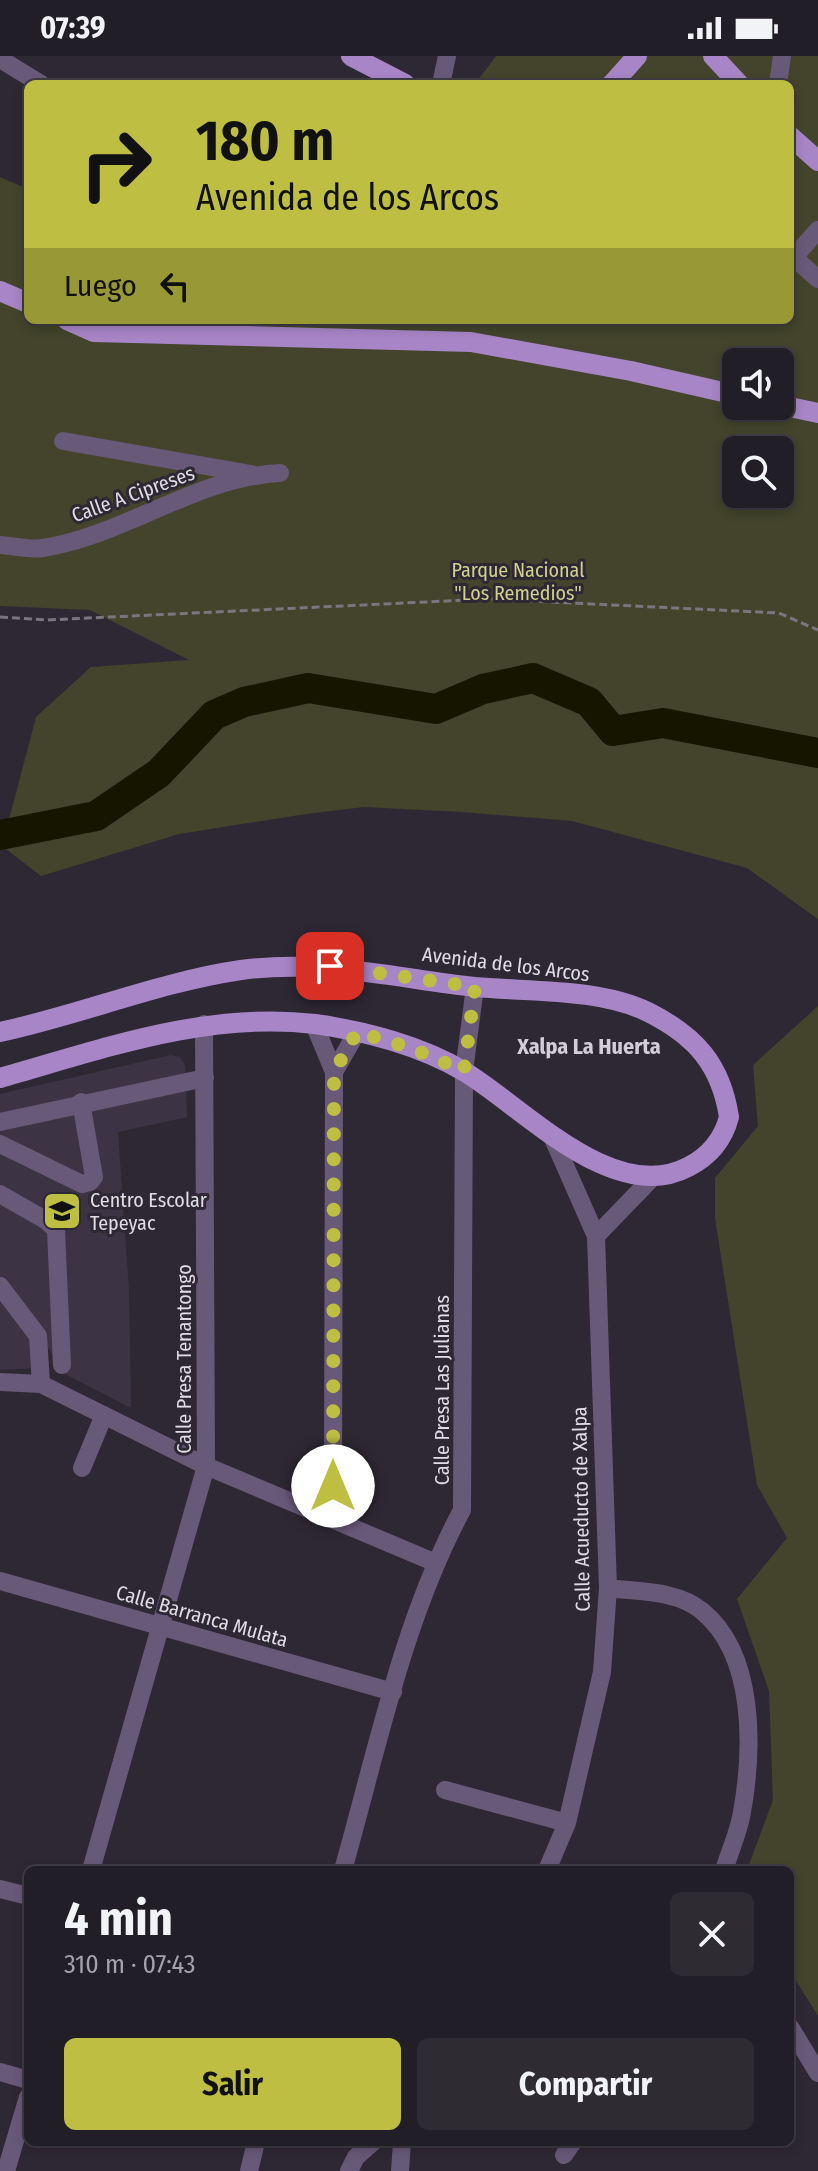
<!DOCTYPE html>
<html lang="es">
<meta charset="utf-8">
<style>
body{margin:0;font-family:"Fira Sans Condensed",sans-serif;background:#2e2b33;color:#f1f3f6;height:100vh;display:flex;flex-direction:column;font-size:30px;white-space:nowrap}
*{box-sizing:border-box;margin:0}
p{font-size:26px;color:#a2a2a7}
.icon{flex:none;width:44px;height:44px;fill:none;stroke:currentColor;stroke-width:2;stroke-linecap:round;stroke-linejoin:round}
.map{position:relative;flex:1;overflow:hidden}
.details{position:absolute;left:24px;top:1810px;width:770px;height:280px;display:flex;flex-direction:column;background:#221e27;border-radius:12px;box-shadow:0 4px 12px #0003,0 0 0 2px #3f3c44}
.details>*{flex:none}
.banner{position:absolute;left:24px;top:24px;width:770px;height:244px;border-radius:12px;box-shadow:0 4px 12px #0003,0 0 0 2px #3f3c44;background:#bebf42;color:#111;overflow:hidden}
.tools{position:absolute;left:722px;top:292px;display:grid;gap:16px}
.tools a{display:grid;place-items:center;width:72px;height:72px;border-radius:12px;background:#221e27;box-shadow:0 4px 12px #0003,0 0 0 2px #3f3c44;font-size:40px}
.pin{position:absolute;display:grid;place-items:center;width:68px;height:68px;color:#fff;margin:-34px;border-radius:16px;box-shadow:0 4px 12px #0006}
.me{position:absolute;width:88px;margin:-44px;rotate:0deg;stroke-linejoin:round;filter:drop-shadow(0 0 6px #0008)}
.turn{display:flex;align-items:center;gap:28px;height:168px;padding:0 40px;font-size:36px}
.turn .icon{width:104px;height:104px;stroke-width:2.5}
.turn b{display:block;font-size:56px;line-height:68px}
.then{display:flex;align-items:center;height:76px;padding:0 40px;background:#0003;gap:16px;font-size:30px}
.round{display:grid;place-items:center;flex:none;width:84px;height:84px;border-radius:12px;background:#2e2b33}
.overview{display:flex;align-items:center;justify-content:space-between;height:136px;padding:0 40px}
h1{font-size:48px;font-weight:700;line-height:60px}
.cta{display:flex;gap:16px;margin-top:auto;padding:16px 40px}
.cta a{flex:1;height:92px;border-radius:12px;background:#bebf42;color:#111;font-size:32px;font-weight:700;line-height:92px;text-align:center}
.cta a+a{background:#2e2b33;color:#f1f3f6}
.status{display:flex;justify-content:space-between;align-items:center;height:56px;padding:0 40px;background:#221e27;direction:ltr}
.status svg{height:22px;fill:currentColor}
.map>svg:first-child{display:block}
.built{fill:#3c3444}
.green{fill:#43442b;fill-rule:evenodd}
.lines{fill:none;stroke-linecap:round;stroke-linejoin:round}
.river{stroke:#151500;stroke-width:30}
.path{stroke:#7a757f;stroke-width:3;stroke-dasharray:8 4;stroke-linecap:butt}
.minor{stroke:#695979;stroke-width:18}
.major{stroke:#a785c6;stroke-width:20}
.route{stroke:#bebf42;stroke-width:14;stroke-dasharray:0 25.2}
.labels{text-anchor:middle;stroke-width:6;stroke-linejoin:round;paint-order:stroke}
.street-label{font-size:20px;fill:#e0dce3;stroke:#2e2834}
.park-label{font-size:20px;fill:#cfd18d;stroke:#2e2834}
.poi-label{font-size:20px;fill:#e0dce3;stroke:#2e2834;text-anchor:start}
.neighbourhood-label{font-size:22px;font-weight:bold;fill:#d3ccdb;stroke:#2e2834}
</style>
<div class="status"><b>07:39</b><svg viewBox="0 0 49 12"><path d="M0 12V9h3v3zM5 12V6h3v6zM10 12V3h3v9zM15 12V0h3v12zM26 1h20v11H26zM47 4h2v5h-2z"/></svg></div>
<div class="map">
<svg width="818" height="2115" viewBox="0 0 818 2115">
<rect width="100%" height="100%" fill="#2e2834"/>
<path class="built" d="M 171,999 L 180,1001 L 185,1009 L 187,1061 L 118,1076 L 129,1235 L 131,1352 L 63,1317 L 49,1293 L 43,1292 L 38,1312 L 0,1314 L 0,1038 Z"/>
<path class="green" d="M 496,0 L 818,0 L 818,863 L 747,812 L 572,765 L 462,756 L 364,751 L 306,758 L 179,778 L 41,820 L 2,790 L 36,661 L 91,611 L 189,604 L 90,554 L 0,550 L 0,121 L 28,133 L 28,264 L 790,264 L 790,28 L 475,28 ZM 736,306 L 780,306 L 780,350 L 736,350 ZM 736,394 L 780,394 L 780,438 L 736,438 Z
M 818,950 L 818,1960 L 790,1915 L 790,1814 L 747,1814 L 773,1744 L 769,1635 L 737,1543 L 787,1482 L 757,1429 L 715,1162 L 715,1122 L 758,1070 L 753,1009 Z"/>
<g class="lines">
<path class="river" d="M 0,779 L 96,760 L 159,717 L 214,659 L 244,646 L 308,632 L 436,653 L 483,633 L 533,622 L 589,646 L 613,675 L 663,667 L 818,697"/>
<path class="path" d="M 0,561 L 47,564 L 489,543 L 779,557 L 818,574"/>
<path class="minor" d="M 0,3 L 41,28
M 441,28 L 447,0
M 778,28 L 782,0
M 790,198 L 818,223
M 794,201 L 818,174
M 63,385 L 251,418
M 0,489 C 14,490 30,494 43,492 C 125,479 197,421 280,417
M 314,968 L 334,1016 L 333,1430
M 334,1016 L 357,976
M 0,1066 L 205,1022
M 0,1088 L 82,1128 L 90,1126 L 94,1121 L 81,1046
M 0,1138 L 47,1165 L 56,1174 L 62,1309
M 596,1180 L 653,1121
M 0,1230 L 38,1280 L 41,1328
M 0,1326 L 41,1328 L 206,1410 L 436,1507
M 82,1412 L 104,1359
M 0,1525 L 393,1636
M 608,1532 C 639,1536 677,1534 702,1555 C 756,1599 753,1694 742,1756 C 739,1775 730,1795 724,1814
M 445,1734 L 567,1767
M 91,1814 L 206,1410 L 204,968
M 343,1814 C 377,1694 403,1564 462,1454 L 464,1015 L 475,931
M 547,1814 L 567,1767 L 602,1616 L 608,1532 L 596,1180 L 551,1078
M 0,1833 L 28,1840
M 790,1971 L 818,2017
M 0,2016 L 28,2024
M 564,2099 L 573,2086
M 6,2115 L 28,2041
M 249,2115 L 256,2086
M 349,2115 L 356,2101 L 373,2086
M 400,2115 L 402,2086"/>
<path class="major" d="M 351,0 L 405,28
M 713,0 L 739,28
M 612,28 L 637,0
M 790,80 L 818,105
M 0,235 L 28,247
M 67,264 L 94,276 L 471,286 L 631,315 L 736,339
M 780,349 L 818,357
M 0,976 C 80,959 159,926 241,914 C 321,903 396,922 475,931 C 530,936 599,932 648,956 C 696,980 721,1009 729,1061 C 723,1084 710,1100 688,1111 C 614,1150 524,1052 465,1016 C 422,990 365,975 315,968 C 207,955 103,993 0,1022"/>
</g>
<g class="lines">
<path class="route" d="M 330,910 L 475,931 L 464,1015 L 411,992 L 357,976 L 334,1016 L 333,1430"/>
</g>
<defs>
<symbol id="school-square" viewBox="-11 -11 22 22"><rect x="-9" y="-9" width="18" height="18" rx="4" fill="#bebf42" stroke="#2e2834"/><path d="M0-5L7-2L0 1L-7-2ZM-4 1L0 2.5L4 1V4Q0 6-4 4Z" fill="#111"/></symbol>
</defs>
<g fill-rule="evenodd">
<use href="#school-square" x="40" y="1133" width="44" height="44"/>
</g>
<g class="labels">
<g class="street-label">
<text transform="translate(133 438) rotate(-20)" y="7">Calle A Cipreses</text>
<text transform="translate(506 908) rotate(7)" y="7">Avenida de los Arcos</text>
<text transform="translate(184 1303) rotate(-90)" y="7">Calle Presa Tenantongo</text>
<text transform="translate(442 1334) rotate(-90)" y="7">Calle Presa Las Julianas</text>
<text transform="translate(581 1453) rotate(-91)" y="7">Calle Acueducto de Xalpa</text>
<text transform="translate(202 1560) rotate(16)" y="7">Calle Barranca Mulata</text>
</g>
<g class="park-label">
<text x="518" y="521">Parque Nacional<tspan x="518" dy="23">"Los Remedios"</tspan></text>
</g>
<g class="poi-label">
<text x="90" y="1151">Centro Escolar<tspan x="90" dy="23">Tepeyac</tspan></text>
</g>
<g class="neighbourhood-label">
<text x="589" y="998">Xalpa La Huerta</text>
</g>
</g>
</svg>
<div class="tools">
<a><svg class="icon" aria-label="sound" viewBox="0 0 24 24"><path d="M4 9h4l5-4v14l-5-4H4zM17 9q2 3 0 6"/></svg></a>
<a><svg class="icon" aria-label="search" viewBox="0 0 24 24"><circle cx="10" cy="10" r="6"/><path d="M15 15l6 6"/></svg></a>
</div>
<div class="pin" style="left:330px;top:910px;background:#d93025"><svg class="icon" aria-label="arrive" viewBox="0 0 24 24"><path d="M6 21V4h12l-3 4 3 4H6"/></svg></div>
<svg class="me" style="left:333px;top:1430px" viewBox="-20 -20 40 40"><circle r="19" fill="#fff"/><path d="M0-13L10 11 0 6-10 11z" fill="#bebf42"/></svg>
<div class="banner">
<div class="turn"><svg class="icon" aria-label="right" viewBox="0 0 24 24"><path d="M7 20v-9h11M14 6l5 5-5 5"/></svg><div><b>180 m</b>Avenida de los Arcos</div></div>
<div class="then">Luego<svg class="icon" aria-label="left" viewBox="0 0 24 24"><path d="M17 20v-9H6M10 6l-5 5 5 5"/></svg></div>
</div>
<section class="details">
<div class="overview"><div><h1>4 min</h1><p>310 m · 07:43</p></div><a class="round"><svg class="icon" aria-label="close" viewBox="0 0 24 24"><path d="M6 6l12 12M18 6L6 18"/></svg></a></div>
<div class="cta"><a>Salir</a><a>Compartir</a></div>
</section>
</div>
